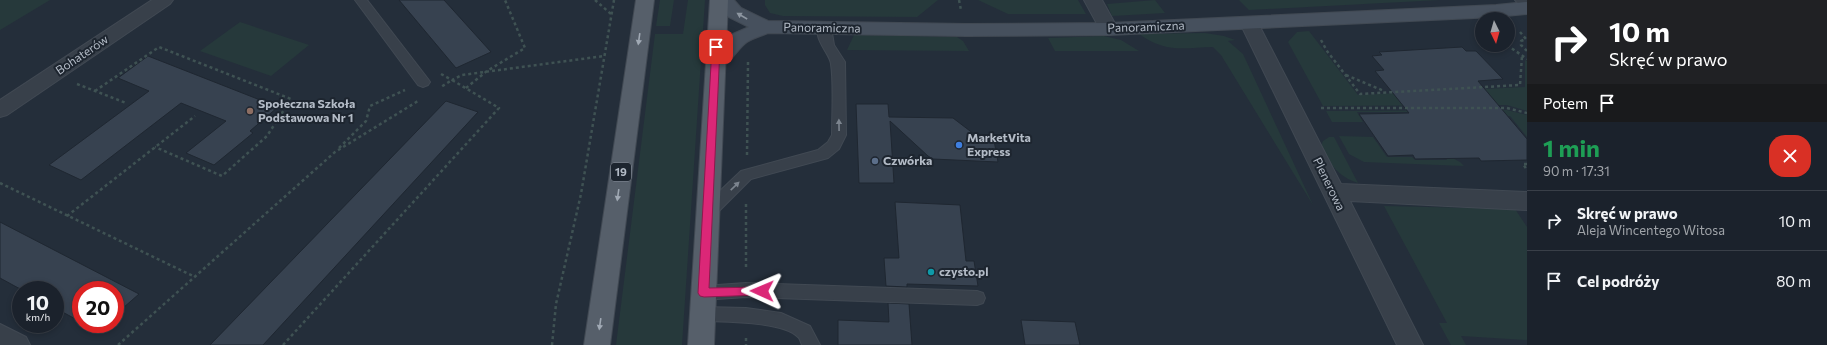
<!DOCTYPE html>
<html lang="pl">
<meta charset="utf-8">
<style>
body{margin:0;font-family:Commissioner,sans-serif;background:#282f38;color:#f1f3f6;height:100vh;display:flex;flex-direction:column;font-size:15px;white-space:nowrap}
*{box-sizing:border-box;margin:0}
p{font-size:13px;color:#a0a4a9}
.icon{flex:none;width:22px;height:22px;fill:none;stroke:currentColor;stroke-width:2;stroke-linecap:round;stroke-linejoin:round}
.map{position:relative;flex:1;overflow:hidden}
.sheet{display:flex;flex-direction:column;background:#1b222c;width:300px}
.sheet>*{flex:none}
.guide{background:#202124;color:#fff;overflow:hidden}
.needle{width:26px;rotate:175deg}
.tools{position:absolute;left:1475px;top:12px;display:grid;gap:8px}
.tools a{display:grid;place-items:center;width:40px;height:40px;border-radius:50%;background:#1b222c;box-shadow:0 2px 6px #0003,0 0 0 1px #393f48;font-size:20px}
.speed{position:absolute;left:12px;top:281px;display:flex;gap:8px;font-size:20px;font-weight:700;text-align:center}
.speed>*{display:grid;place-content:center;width:52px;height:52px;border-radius:50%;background:#1b222c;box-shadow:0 2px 6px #0003,0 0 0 1px #393f48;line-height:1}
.speed small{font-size:10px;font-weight:400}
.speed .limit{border:6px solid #d22;background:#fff;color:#111}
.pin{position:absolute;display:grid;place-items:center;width:34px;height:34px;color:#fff;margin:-17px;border-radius:8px;box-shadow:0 2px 6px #0006}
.me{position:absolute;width:44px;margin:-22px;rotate:271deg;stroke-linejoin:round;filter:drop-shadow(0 0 3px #0008)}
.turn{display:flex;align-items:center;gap:14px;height:84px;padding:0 16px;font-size:18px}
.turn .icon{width:52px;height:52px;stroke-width:2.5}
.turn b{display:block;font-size:28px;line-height:34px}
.then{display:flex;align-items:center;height:38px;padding:0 16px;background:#0003;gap:8px;font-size:15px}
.round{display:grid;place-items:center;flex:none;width:42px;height:42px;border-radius:16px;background:#282f38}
.head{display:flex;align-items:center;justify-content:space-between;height:68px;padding:0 16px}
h1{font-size:24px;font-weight:700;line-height:30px;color:#1e9e55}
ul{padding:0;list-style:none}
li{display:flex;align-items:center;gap:12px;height:60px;padding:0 16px;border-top:1px solid #393f48}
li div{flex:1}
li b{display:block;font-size:15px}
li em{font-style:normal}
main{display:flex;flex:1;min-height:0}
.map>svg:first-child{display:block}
.green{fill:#26393b}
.building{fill:#374250;stroke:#1f2731}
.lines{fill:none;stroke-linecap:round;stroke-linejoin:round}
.lane-casing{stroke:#414953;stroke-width:2}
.street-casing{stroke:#414953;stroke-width:2}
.secondary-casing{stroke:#414953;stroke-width:2}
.primary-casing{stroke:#414953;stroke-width:2}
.path{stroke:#3f5253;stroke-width:2.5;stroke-dasharray:3 3;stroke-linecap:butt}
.lane{fill:#38404a;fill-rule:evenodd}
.street{fill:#38404a;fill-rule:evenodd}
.secondary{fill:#46505d;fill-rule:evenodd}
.primary{fill:#565f6a;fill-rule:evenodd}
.oneway{fill:#8d96a1}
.oneway2{fill:#a0a9b4}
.oneway3{fill:#7c848e}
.route{fill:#db2777;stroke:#8e194d}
.education-dot{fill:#8d6e63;stroke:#1d252f;stroke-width:1.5}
.shop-dot{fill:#3f7fe0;stroke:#1d252f;stroke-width:1.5}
.service-dot{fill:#5c6f8a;stroke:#1d252f;stroke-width:1.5}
.culture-dot{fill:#0f9aa8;stroke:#1d252f;stroke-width:1.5}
.labels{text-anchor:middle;stroke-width:4;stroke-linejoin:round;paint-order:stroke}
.shield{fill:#1d252f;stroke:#868e99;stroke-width:1}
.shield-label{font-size:11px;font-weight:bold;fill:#b3bbc6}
.street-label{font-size:12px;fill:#b3bbc6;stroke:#1d252f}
.poi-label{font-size:12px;font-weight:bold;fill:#b3bbc6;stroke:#1d252f;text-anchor:start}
</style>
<main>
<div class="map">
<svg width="1527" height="345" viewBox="0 0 1527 345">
<rect width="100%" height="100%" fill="#242e3a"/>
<path class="green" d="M 0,0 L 50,0 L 0,30 Z
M 660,0 L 674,0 L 670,26 L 656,26 Z
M 688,0 L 705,0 L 682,345 L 616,345 L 655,34 L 683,34 Z
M 765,0 L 938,0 L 917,17 L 783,16 L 770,13 L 765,5 Z
M 978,0 L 1078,0 L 1086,14 L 1008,14 Z
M 1155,0 L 1165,13 L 1112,16 L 1107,4 Z
M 1239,0 L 1440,0 L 1249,10 Z
M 240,22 L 309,45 L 271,76 L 200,51 Z
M 1309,31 L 1358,95 L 1525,87 L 1525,60 L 1527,61 L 1527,111 L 1507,105 L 1323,106 L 1288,42 L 1297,32 Z
M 1205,33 L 1224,36 L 1235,40 L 1228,41 L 1243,54 L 1313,205 L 1221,55 L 1213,47 C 1182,48 1166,53 1139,34 Z
M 854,35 L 957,37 L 963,41 L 969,51 L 847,50 Z
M 1104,36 L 1121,40 L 1139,51 L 1055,51 L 1048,38 Z
M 1507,110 L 1527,115 L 1527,137 L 1510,116 L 1450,117 L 1415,122 L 1408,112 L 1357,112 L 1363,122 L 1332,122 L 1326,111 Z
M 1339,136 L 1373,137 L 1387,157 L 1412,157 L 1415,160 L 1447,160 L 1441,152 L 1460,162 L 1464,166 L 1364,162 L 1349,154 Z
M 1329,137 L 1334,137 L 1358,183 C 1343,178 1334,170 1326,156 C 1323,150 1320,147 1323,141 Z
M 1384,206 L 1515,209 L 1527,227 L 1527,340 L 1461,336 L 1466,345 L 1451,345 L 1439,323 L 1447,323 Z"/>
<path class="building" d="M 399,0 L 444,0 L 491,52 L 456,68 Z
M 1462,47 L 1466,51 L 1476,51 L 1503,79 L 1478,81 L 1527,139 L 1527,160 L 1481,161 L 1479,158 L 1415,159 L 1413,155 L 1388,156 L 1359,114 L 1409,113 L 1375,71 L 1384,70 L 1372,56 L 1382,55 L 1379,52 Z
M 148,56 L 278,107 L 250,131 L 253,133 L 214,165 L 186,153 L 226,121 L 181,103 L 81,180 L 49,165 L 149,91 L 118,78 Z
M 446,101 L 478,112 L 263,345 L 210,345 Z
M 856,104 L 888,104 L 889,117 L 953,118 L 974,134 L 993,135 L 998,162 L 933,159 L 928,156 L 890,121 L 894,183 L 859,183 Z
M 895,202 L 960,205 L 966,261 L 974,261 L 978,286 L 907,284 L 907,287 L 886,286 L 884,258 L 899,258 Z
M 0,222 L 139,294 L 115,315 L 115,290 L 81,290 L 81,322 L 55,308 L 55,290 L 22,290 L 0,278 Z
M 888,303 L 909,304 L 912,345 L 838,345 L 838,320 L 889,322 Z
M 1021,320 L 1075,322 L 1080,345 L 1025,345 Z
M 84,324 L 105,324 L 97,331 Z"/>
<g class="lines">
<defs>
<path id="lane" d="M 355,0 L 367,0 L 428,79 L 430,82 L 428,85 L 423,87 L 418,85 Z
M 825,23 L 830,24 L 831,27 L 834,45 L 845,62 L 846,135 L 839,149 L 828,158 L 751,179 L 713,217 L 707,219 L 701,217 L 699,213 L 701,209 L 741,171 L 818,150 L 828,142 L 832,135 C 832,114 834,84 831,64 C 830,53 811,38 820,24 Z
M 746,283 L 977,291 L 983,293 L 985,298 L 983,303 L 977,305 L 746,297 L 703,300 L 697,298 L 695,293 L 697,288 L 703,286 Z
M 703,307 L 746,308 L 781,313 L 810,326 L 820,345 L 802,345 C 801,343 800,338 798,337 C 783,321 724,322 703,321 L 697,319 L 694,314 L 697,309 Z"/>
<path id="street" d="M 152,0 L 173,0 L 170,4 L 7,115 L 0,117 L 0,100 Z
M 1084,0 L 1102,0 L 1118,29 L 1116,33 L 1109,35 L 1102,33 Z
M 1515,0 L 1527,0 L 1527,8 L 1521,6 Z
M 1249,17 L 1256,19 L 1258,23 L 1341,184 L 1527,192 L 1527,210 L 1350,201 L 1423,345 L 1397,345 L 1240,23 L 1242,19 Z
M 0,324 L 26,337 L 30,345 L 0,345 Z"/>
<path id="secondary" d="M 715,0 L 734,0 L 741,8 L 768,21 L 966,24 L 1109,23 L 1496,5 L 1527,2 L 1527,14 L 1496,17 L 1109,35 L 966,36 L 768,33 C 761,36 753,38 747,42 C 734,51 728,72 709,67 L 706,62 L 709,57 L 733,34 L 749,27 L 727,16 Z"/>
<path id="primary" d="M 636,0 L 654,0 L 610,345 L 584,345 Z
M 710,0 L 728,0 L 714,345 L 688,345 Z"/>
</defs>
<use href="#lane" class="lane-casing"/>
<use href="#street" class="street-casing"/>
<use href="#secondary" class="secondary-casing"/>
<use href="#primary" class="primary-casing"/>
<path class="path" d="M 595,0 L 611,14
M 959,0 L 961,10
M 1520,32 L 1526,39 L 1521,41 L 1521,45 L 1527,51
M 1321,40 L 1327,51 L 1360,94 L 1520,85 L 1522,56
M 1507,45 L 1527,59
M 441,74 L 452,80 L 462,75 L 604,56
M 1346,75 L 1384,91
M 77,84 L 126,103
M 466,88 L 487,71 L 525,48 L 505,0
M 95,91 L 159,47 L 291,99 L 267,136 L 222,176 L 155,147
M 1321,108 L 1507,108 L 1527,113
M 339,148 L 366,121 L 370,106 L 405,90
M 747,155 L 748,62
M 1527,164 L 1523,164 L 1527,170
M 0,183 L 195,277
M 746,204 L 746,269
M 67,216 L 195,116
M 746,338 L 746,345
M 118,345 L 335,152 L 418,101
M 283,345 L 499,108 L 452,80 L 441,87
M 552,345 L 556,304 L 581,194 L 614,0"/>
<use href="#lane" class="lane"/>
<use href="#street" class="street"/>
<use href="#secondary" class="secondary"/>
<use href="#primary" class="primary"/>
</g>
<defs><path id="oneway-solid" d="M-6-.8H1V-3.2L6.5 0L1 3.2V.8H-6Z"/></defs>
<use class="oneway" href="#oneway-solid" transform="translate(742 16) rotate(-150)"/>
<g class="oneway2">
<use href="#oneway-solid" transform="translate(639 39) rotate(98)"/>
<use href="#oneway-solid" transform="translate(618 195) rotate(98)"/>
<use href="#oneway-solid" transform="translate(600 324) rotate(98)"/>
</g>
<g class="oneway3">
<use href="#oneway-solid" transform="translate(839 125) rotate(-91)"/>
<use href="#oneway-solid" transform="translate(735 186) rotate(-44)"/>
</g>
<path class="route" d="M 716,44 L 720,47 L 709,288 L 762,287 L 765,288 L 767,291 L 765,294 L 762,295 L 704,297 L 700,296 L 698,293 L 712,47 Z"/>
<circle class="education-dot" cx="250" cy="111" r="4"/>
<circle class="shop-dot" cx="959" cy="145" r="4"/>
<circle class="service-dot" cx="875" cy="161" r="4"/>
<circle class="culture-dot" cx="931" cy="272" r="4"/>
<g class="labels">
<rect class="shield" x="611" y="163" width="20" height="18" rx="3"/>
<g class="shield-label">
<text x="621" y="176">19</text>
</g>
<g class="street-label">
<text transform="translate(1146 27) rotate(-2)" y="4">Panoramiczna</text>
<text transform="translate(822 28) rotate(1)" y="4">Panoramiczna</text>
<text transform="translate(82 55) rotate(-34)" y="4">Bohaterów</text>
<text transform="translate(1329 184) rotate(64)" y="4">Plenerowa</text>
</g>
<g class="poi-label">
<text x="258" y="108">Społeczna Szkoła<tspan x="258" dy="14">Podstawowa Nr 1</tspan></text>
<text x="967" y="142">MarketVita<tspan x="967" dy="14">Express</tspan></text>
<text x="883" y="165">Czwórka</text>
<text x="939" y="276">czysto.pl</text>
</g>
</g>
</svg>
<div class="tools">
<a><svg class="needle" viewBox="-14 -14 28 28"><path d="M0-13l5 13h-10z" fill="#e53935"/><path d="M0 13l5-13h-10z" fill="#a0a4a9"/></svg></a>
</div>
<div class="speed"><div>10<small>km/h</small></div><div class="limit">20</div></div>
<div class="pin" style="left:716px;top:47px;background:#d93025"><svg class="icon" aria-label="arrive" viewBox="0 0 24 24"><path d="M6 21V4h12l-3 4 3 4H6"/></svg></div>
<svg class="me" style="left:762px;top:291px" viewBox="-20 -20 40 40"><path d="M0-17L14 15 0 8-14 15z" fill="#db2777" stroke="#fff" stroke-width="4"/></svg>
</div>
<section class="sheet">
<div class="guide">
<div class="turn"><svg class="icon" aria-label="right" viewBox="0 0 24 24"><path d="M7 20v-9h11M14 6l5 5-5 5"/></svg><div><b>10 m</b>Skręć w prawo</div></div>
<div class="then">Potem<svg class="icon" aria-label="arrive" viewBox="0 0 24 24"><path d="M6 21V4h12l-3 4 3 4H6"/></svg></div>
</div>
<div class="head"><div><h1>1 min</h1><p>90 m · 17:31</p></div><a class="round" style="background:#d93025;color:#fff"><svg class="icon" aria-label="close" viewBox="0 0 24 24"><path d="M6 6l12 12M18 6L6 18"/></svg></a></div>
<ul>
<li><svg class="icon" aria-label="right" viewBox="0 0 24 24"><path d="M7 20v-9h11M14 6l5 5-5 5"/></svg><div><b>Skręć w prawo</b><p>Aleja Wincentego Witosa</p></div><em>10 m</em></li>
<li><svg class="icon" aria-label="arrive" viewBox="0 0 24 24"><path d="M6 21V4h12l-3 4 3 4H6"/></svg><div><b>Cel podróży</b></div><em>80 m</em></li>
</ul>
</section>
</main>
